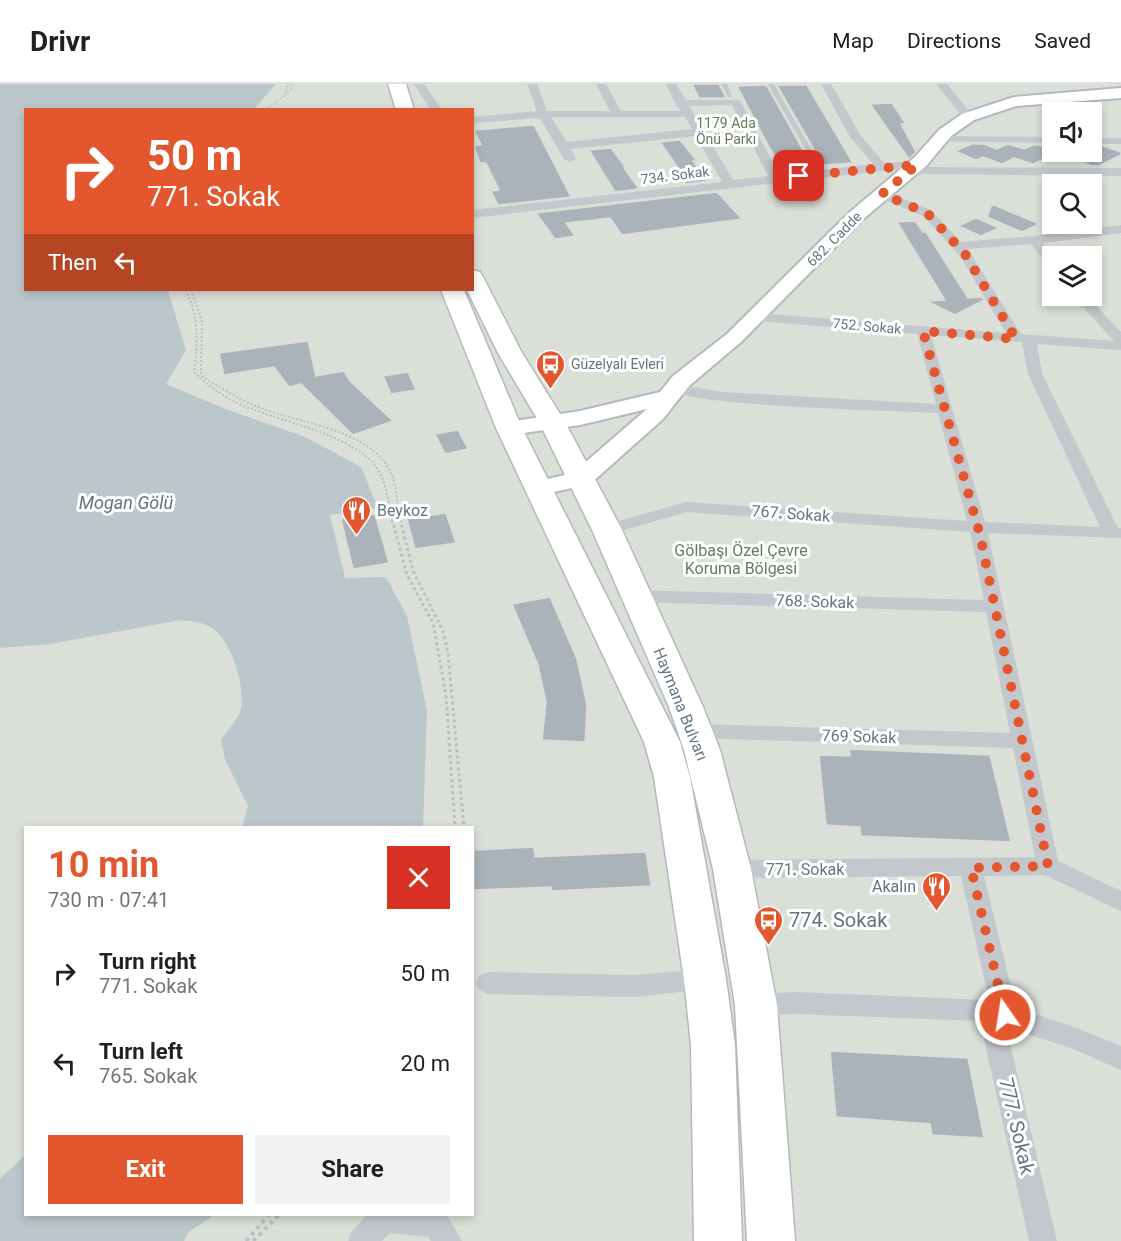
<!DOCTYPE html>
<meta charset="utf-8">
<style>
body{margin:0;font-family:Roboto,sans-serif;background:#f2f2f2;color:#202124;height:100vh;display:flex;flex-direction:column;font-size:22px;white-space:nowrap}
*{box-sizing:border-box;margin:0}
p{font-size:20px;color:#757577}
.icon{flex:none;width:33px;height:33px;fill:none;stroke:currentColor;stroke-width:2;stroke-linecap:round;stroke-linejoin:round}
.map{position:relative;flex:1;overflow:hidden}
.sheet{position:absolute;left:24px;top:742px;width:450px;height:390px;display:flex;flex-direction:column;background:#fff;border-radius:0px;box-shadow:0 3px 9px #0003}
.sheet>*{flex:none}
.guide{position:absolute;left:24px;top:24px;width:450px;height:183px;border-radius:0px;box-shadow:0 3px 9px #0003;background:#e4572e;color:#fff;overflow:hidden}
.tools{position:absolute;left:1042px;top:18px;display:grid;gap:12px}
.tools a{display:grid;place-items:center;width:60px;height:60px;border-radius:0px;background:#fff;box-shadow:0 3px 9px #0003;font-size:30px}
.pin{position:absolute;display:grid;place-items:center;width:51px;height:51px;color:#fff;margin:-26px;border-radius:12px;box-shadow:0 3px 9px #0006}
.me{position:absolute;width:66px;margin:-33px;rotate:347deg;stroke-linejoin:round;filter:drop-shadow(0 0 4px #0008)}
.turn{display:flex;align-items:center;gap:21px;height:126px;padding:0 24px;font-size:27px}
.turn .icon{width:78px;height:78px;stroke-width:2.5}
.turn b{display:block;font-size:42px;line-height:51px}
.then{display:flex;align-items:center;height:57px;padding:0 24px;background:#0003;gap:12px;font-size:22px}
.round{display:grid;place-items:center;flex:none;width:63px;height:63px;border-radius:0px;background:#f2f2f2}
.summary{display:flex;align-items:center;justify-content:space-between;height:102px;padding:0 24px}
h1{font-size:36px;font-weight:700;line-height:45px;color:#e4572e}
.primary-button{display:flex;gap:12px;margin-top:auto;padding:12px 24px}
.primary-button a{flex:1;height:69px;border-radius:0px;background:#e4572e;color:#fff;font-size:24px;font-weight:700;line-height:69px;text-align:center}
.primary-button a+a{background:#f2f2f2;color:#202124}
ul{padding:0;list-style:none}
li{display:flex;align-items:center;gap:18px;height:90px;padding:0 24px}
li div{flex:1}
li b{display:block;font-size:22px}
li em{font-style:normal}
header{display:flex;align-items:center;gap:36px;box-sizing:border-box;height:84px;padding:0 30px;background:#fff;border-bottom:2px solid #e0e0e0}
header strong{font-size:28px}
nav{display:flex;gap:33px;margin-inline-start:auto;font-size:21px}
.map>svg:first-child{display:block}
.green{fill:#dadfd7;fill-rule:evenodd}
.water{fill:#bbc7cb}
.building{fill:#aab3b9;stroke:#dcdcda;stroke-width:1.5}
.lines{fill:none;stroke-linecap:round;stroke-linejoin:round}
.secondary-casing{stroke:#b3babf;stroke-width:4}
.trunk-casing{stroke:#b4b9bd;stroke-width:3}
.path-far3{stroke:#bbbfc2;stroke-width:1.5;stroke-dasharray:1.5 1.5;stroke-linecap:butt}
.path-far2{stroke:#bbbfc2;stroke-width:2;stroke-dasharray:2 2;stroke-linecap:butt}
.path-far1{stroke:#bbbfc2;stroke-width:3;stroke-dasharray:3 3;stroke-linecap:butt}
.path{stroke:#bbbfc2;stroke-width:4;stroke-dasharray:4 4;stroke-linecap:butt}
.service{fill:#c3c8cc;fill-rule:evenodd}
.minor{fill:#c3c8cc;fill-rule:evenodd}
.secondary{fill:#fff;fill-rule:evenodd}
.trunk{fill:#fff;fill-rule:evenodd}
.route{stroke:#e4572e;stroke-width:10;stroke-dasharray:0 18}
.labels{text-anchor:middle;stroke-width:6;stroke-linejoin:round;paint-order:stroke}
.far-park-label{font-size:14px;fill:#687a64;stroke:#fff}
.far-street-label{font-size:14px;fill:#657683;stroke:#fff}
.far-poi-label{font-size:14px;fill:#657683;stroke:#fff;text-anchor:start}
.poi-label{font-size:16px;fill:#657683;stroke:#fff;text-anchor:start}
.street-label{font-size:16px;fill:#657683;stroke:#fff}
.park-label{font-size:16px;fill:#687a64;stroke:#fff}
.water-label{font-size:18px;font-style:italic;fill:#60757c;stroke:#fff}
.near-poi-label{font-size:20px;fill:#657683;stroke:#fff;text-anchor:start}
.near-street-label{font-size:20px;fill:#657683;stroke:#fff}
</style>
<header>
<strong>Drivr</strong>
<nav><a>Map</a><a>Directions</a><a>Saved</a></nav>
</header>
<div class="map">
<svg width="1121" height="1157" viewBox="0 0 1121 1157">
<rect width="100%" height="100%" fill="#fafaf8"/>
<path class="green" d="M 0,0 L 1121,0 L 1121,1157 L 0,1157 ZM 26,26 L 472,26 L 472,206 L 26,206 ZM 1053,28 L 1092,28 L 1092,68 L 1053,68 ZM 1053,100 L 1092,100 L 1092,140 L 1053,140 ZM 1053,172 L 1092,172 L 1092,212 L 1053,212 ZM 26,744 L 472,744 L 472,1131 L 26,1131 Z"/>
<path class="water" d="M 0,0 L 276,0 L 254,25 L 26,26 L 26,206 L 168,207 L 186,266 L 166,300 L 223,324 L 305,353 L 361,383 L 378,424 L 330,431 L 345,494 L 386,493 L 407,532 L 427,627 L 423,744 L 242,744 L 248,722 L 225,675 L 221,656 C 227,647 239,635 241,625 C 245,602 233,562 216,547 C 205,538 193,537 181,536 L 50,560 L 0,564 Z
M 25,1071 L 26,1131 L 214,1131 L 189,1148 L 184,1157 L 0,1157 L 0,1095 Z"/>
<path class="building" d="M 692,0 L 719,0 L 726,14 L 699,14 Z
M 763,1 L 767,2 L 812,82 L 807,82 L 809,85 L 784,86 L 769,63 L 737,2 Z
M 777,1 L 807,1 L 853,79 L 823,81 Z
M 892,19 L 906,40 L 901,40 L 916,68 L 909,75 L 870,20 Z
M 534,41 L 571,113 L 498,121 L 491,107 L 499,106 L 486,79 L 480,79 L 474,62 L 481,61 L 474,46 Z
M 680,56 L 697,77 L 693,77 L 707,97 L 686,100 L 675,86 L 679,85 L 660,58 Z
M 972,60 L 983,60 L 997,65 L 1008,60 L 1024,65 L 1033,61 L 1040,61 L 1053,68 L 1060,68 L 1033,80 L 1014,74 L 1002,80 L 983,73 L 976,76 L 955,67 Z
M 1092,62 L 1103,62 L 1121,68 L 1121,71 L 1099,82 L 1092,82 L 1061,70 L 1062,68 L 1092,68 Z
M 611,64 L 626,84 L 624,84 L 639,105 L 615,108 L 589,66 Z
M 717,108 L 742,135 L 622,151 L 610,134 L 566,139 L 575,152 L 555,155 L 536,129 Z
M 992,120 L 1039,140 L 1022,148 L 987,133 Z
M 976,134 L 999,144 L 981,152 L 958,142 Z
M 915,137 L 923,148 L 926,148 L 968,214 L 982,213 L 984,216 L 955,231 L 927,217 L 945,216 L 897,138 Z
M 308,257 L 316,292 L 344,287 L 350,297 L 393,337 L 353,351 L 301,300 L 289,303 L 274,283 L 224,291 L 219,269 Z
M 408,288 L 416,306 L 391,310 L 383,292 Z
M 458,346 L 468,365 L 445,370 L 435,350 Z
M 446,429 L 456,459 L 415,465 L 407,435 Z
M 375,430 L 389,479 L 353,485 L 341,435 Z
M 550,513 L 577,575 L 587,621 L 585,658 L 542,656 L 546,618 L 538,581 L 512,520 Z
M 849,665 L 990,671 L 1011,758 L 861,752 L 860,743 L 826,741 L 819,671 L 850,672 Z
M 534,763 L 535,773 L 646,768 L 651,802 L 551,807 L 551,803 L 474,806 L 474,766 Z
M 830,967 L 968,974 L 984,1054 L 932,1051 L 930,1040 L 836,1033 Z"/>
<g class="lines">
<defs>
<path id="secondary" d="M 1121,4 L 1121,14 L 1016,22 L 974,36 L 951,52 L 927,81 L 862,136 L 741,258 L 689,302 L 663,335 L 590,400 L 540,411 L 531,409 L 528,404 L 531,399 L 573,389 L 647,325 L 580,341 L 509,351 L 501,349 L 497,344 L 501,339 L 580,327 L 660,308 L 673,292 L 727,250 L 850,128 L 915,73 L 939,46 L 962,30 L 1014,13 Z"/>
<path id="trunk" d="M 388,0 L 406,0 L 414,26 L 396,26 Z
M 472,186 L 480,188 L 483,193 L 522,269 L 565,338 L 622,446 L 703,623 L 720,666 L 751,785 L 777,921 L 795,1157 L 747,1157 L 735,921 L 713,785 L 684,666 L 669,623 L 592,446 L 539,338 L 498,269 L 467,206 L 472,206 Z
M 441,206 L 464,206 L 522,344 L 680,658 L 690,693 L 726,895 L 735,961 L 742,1157 L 694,1157 L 691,961 L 684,895 L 654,693 L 644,658 L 496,344 Z"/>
</defs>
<use href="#secondary" class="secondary-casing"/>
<use href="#trunk" class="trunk-casing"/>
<path class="path-far3" d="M 285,9 L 289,0
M 266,26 L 290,7 L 293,0"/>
<path class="path-far2" d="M 186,206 C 199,234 198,258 194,288 C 207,300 219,310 235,318 C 273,337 362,350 381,391 C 387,405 389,422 393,436
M 191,206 L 202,237 L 201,290 L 203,293 C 220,303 238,315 256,322 C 296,339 362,343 388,383 C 398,398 396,419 400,436"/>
<path class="path-far1" d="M 392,435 L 407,491 L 433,539 L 446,611 L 455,744
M 400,435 L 413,487 L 443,547 L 448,569 L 464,744"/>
<path class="path" d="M 246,1157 L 269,1131
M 253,1157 L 279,1131"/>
<path class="service" d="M 721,0 L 727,0 L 732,13 L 728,13 Z
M 768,0 L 774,0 L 825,89 L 824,90 L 819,89 Z"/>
<path class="minor" d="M 414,0 L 424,0 L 442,26 L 431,26 Z
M 527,0 L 537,0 L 547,27 L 610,27 L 596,0 L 606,0 L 621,27 L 681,27 L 675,19 L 666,0 L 676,0 L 686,16 L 740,16 L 779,91 L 873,80 L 850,53 L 821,0 L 831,0 L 861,52 L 884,79 L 917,77 L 921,79 L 922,83 L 1121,84 L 1121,92 L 911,90 L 907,88 L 906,85 L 881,87 L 472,134 L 472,126 L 722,98 L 696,52 L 571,65 L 576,75 L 570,78 L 564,75 L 540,34 L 472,39 L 472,33 L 537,27 ZM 732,21 L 768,92 L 733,96 L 689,22 ZM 551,33 L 685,33 L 692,45 L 567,58 Z
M 936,0 L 947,0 L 972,31 L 972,35 L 964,35 Z
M 940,52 L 1053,53 L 1053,59 L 936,57 L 934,55 Z
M 1092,54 L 1121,54 L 1121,60 L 1092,60 Z
M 882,106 L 931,126 L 961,158 L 1034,152 L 1121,141 L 1121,149 L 1043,159 L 1055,172 L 1053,183 L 1048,182 L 1031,160 L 968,165 L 1021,250 L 1114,257 L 1073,212 L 1087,212 L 1121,248 L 1121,266 L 1037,260 L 1042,290 L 1118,444 L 1121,444 L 1121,454 L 988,449 L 1058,777 L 1121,807 L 1121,827 L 1045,791 L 984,792 L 1016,924 L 1077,944 L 1121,962 L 1121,986 L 1071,964 L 1006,943 L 1057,1157 L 1029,1157 L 980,937 L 795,930 L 756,932 L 747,929 L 744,921 L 747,913 L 756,910 L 795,908 L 989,916 L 961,792 L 732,794 L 724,791 L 721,785 L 724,779 L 732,776 L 1035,773 L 1013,664 L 696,654 L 689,652 L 686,647 L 689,642 L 696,640 L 1010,649 L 986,528 L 635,518 L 628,516 L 626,512 L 628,508 L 635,506 L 984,516 L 970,448 L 687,428 L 607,451 L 601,450 L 598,446 L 601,442 L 686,418 L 967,437 L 938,329 C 902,327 682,322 667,305 L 675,300 L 722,308 L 936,320 L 917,250 L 756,237 L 749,233 L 756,229 L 1006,249 L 960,172 L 923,132 L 878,113 L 876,110 ZM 931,251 L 1022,258 L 1028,290 L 1100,443 L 985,438 Z
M 705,885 L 714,888 L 717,895 L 714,902 L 705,905 L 636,913 L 488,910 L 479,906 L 476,899 L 479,892 L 488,888 L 636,891 Z
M 367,1131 L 447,1131 L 462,1157 L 431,1157 L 428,1153 L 390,1149 L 382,1157 L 348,1157 L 352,1147 Z"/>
<use href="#secondary" class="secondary"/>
<use href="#trunk" class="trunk"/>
</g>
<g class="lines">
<path class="route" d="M 799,92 L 917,81 L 882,110 L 927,129 L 965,170 L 1016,255 L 923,247 L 980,451 L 1048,782 L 971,784 L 1005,931"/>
</g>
<defs>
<symbol id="bus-pin" viewBox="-11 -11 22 30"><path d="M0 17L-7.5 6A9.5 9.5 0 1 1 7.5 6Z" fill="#e4572e" stroke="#fff"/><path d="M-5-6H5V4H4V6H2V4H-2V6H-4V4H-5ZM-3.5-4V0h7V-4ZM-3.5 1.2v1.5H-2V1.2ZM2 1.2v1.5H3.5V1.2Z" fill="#fff"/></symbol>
<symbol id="restaurant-pin" viewBox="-11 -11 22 30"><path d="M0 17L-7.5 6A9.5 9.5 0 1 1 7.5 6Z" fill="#e4572e" stroke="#fff"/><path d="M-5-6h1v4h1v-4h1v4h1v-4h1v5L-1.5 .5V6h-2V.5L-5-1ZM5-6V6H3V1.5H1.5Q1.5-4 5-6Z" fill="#fff"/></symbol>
</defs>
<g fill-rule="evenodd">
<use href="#bus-pin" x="534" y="264" width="33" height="45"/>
<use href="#restaurant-pin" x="340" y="410" width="33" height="45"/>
<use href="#restaurant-pin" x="920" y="786" width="33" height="45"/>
<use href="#bus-pin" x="752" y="820" width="33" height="45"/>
</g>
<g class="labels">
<g class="far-park-label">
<text x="726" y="44">1179 Ada<tspan x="726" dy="16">Önü Parkı</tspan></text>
</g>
<g class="far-street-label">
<text transform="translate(675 91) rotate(-7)" y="5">734. Sokak</text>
<text transform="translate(834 155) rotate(-45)" y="5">682. Cadde</text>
<text transform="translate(867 242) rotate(5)" y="5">752. Sokak</text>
</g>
<g class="far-poi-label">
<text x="571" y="285">Güzelyalı Evleri</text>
</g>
<g class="poi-label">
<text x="377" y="432">Beykoz</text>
<text x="916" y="808" text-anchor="end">Akalın</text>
</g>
<g class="street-label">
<text transform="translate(791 429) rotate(4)" y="6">767. Sokak</text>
<text transform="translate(815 517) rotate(2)" y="6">768. Sokak</text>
<text transform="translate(681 620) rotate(68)" y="6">Haymana Bulvarı</text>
<text transform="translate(859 652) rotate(2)" y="6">769 Sokak</text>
<text x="805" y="791">771. Sokak</text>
</g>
<g class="park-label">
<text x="741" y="472">Gölbaşı Özel Çevre<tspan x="741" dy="18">Koruma Bölgesi</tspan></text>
</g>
<g class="water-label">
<text x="126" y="425">Mogan Gölü</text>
</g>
<g class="near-poi-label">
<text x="789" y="843">774. Sokak</text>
</g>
<g class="near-street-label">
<text transform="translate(1017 1042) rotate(77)" y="7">777. Sokak</text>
</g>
</g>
</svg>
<div class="tools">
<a><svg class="icon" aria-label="sound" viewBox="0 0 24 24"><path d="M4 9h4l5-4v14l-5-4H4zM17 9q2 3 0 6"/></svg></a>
<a><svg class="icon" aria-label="search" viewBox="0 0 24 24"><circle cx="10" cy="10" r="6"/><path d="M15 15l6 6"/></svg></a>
<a><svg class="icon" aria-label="layers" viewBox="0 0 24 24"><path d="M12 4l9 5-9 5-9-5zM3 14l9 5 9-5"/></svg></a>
</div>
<div class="pin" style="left:799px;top:92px;background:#d93025"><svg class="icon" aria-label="arrive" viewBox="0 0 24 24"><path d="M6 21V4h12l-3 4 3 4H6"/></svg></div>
<svg class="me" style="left:1005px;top:931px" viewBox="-20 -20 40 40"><circle r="17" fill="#e4572e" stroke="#fff" stroke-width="3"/><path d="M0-11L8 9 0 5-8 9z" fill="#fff"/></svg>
<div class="guide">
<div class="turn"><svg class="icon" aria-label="right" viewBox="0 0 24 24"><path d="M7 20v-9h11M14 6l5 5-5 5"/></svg><div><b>50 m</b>771. Sokak</div></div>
<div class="then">Then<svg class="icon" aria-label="left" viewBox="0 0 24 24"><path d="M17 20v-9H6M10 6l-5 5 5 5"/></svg></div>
</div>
<section class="sheet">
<div class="summary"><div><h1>10 min</h1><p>730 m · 07:41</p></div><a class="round" style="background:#d93025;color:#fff"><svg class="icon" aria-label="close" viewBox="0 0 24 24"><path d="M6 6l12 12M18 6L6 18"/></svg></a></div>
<ul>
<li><svg class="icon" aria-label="right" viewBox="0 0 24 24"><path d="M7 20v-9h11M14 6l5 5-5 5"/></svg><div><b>Turn right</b><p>771. Sokak</p></div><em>50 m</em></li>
<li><svg class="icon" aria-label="left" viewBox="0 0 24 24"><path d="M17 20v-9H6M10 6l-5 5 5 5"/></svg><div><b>Turn left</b><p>765. Sokak</p></div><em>20 m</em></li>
</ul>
<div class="primary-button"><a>Exit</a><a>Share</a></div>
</section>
</div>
